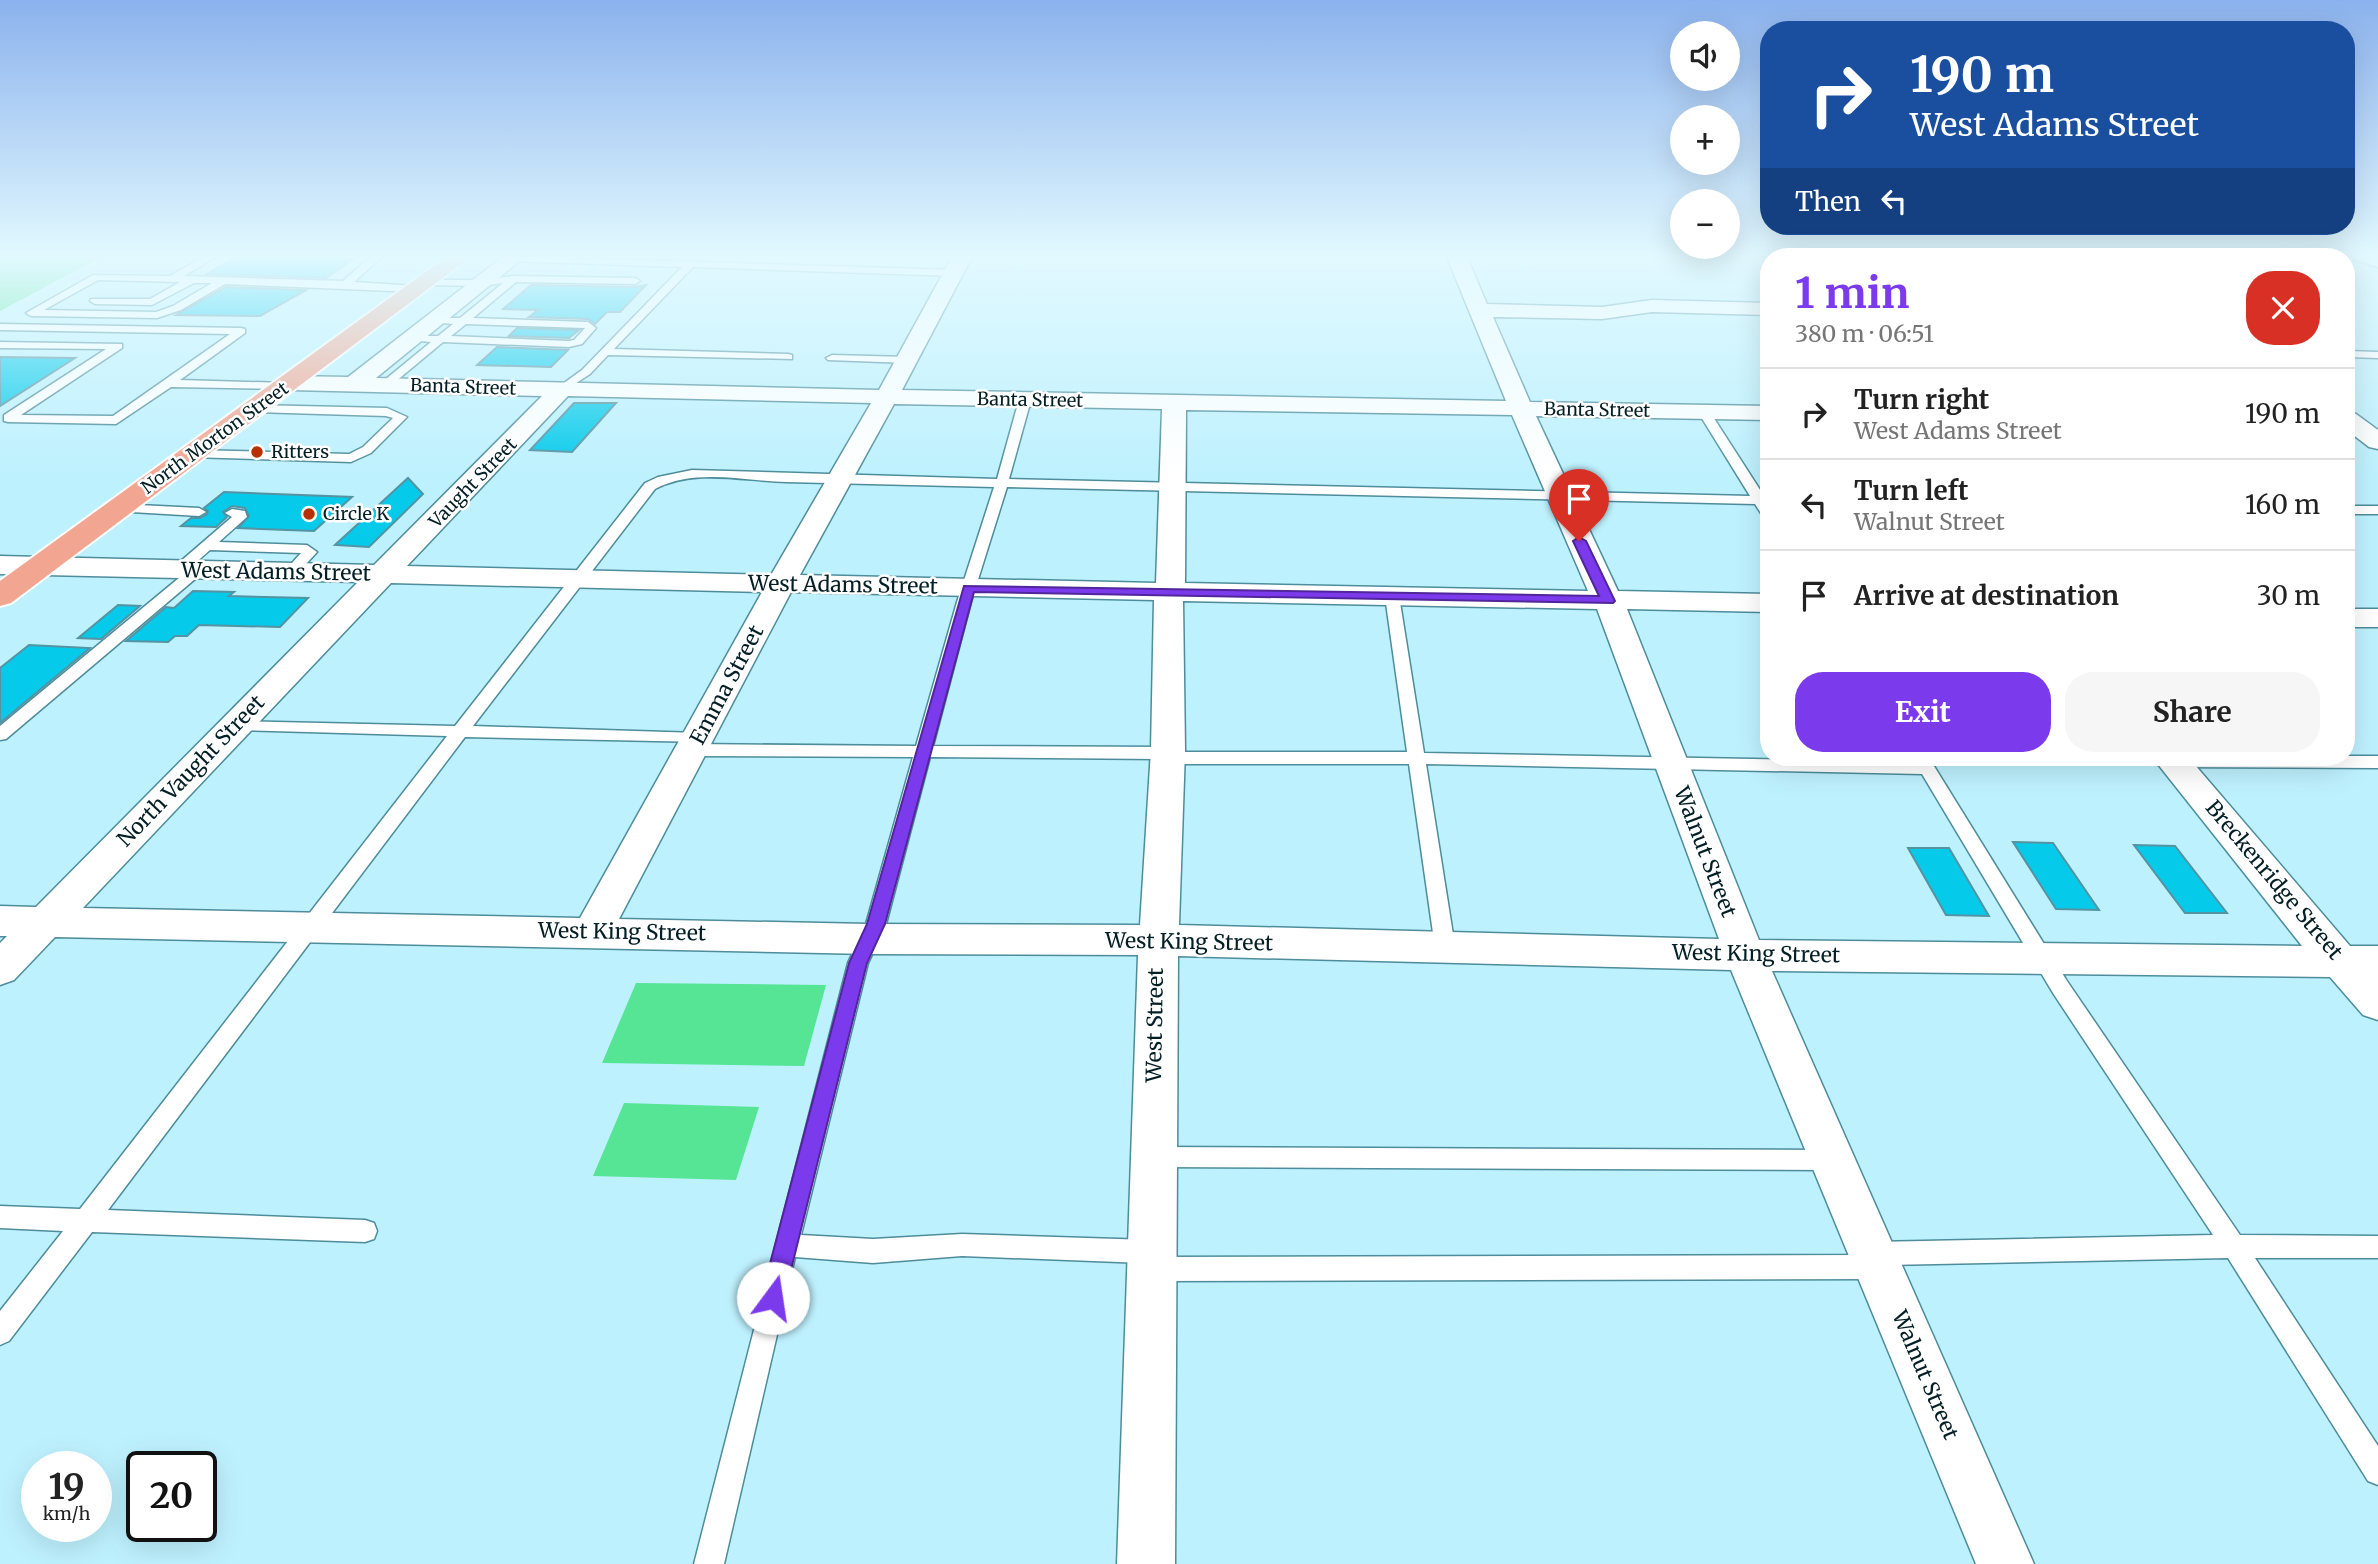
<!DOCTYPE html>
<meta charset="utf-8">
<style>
body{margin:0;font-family:Merriweather,serif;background:#f6f6f6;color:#222;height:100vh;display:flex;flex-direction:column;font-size:26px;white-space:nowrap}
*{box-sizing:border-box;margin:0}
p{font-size:23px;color:#767676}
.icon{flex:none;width:38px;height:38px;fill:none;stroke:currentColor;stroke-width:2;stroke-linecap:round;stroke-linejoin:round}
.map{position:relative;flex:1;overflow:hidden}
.sheet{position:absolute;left:1760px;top:248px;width:595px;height:518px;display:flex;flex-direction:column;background:#fff;border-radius:28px;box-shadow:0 7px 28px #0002}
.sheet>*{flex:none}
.hud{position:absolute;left:1760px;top:21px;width:595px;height:214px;border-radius:28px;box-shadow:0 7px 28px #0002;background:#1a4fa0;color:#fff;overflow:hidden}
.fabs{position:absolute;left:1670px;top:21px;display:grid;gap:14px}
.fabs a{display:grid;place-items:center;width:70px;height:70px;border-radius:50%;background:#fff;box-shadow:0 7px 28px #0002;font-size:35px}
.speed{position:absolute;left:21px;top:1451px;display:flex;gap:14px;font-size:35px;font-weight:700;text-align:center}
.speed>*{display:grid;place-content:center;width:91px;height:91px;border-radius:50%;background:#fff;box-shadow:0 7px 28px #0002;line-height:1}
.speed small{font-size:18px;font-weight:400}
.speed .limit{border:4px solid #111;border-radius:10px;background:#fff;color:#111}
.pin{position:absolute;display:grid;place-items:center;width:60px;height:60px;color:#fff;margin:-72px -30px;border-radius:50% 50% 50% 0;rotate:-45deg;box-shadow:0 0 7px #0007}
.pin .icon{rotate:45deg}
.me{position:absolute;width:77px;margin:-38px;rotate:14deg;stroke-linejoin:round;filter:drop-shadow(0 0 5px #0008)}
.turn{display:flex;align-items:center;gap:24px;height:147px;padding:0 35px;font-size:32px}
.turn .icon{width:91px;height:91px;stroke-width:2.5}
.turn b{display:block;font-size:49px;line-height:60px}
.then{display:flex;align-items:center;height:66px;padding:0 35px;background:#0003;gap:14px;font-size:26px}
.round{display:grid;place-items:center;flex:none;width:74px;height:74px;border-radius:28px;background:#f6f6f6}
.headline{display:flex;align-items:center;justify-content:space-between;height:119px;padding:0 35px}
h1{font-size:42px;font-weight:700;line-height:52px;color:#7c3aed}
.action{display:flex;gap:14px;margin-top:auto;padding:14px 35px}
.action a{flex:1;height:80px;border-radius:28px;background:#7c3aed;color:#fff;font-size:28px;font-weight:700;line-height:80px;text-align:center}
.action a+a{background:#f6f6f6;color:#222}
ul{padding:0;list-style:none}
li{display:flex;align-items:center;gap:21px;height:91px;padding:0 35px;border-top:2px solid #e0e0e0}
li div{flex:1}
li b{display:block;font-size:26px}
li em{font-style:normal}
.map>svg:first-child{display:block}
.green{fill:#56e595}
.building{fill:#06caea;stroke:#5493a2;stroke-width:2}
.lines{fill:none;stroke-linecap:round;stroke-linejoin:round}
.lane-casing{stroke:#4d8c9b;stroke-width:3}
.street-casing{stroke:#4d8c9b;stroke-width:3}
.secondary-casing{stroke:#4d8c9b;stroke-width:4}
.primary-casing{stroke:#fff;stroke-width:4}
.lane{fill:#fff;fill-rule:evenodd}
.street{fill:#fff;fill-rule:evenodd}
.secondary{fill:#fff;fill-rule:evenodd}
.primary{fill:#f2a692;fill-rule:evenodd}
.route{fill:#7c3aed;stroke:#51269a;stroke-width:2}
.poi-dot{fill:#b82f02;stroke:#fff;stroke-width:2.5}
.labels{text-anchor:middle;stroke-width:5;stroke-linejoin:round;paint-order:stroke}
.far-street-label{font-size:18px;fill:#031e24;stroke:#fff}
.far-poi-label{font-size:18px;fill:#031e24;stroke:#fff;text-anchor:start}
.street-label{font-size:21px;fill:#031e24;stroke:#fff}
</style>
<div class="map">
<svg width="2378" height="1564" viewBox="0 0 2378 1564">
<rect width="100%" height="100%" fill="#bef1fe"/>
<path class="green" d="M 0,255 L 105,255 L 0,311 Z
M 636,983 L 826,985 L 804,1066 L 602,1063 Z
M 624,1103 L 759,1107 L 736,1180 L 593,1176 Z"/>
<path class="building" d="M 240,255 L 360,255 L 326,278 L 207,274 Z
M 531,285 L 635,287 L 646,285 L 620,312 L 607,312 L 595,324 L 588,319 L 529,317 L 538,310 L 503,309 Z
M 226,287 L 306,290 L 260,316 L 176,315 Z
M 517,328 L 579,330 L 569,338 L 509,336 Z
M 497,347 L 568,350 L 551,367 L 477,365 Z
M 0,357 L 75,358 L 0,406 Z
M 574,403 L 616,403 L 572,452 L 530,450 Z
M 408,478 L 423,494 L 369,547 L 335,545 Z
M 224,492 L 352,497 L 314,531 L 238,528 L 249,516 L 245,508 L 232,506 L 223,512 L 227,517 L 216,527 L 181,526 L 191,518 L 200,518 L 207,514 L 208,511 L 204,508 Z
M 193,591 L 234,592 L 229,596 L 308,598 L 280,627 L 199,625 L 187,636 L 175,636 L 168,642 L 126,641 L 166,607 L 174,608 Z
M 118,605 L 140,606 L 101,639 L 78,638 Z
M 29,645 L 90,648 L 0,723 L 0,668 Z
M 2013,842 L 2053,843 L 2099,910 L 2056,909 Z
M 2134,845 L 2175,846 L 2227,913 L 2185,913 Z
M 1908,848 L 1949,848 L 1989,916 L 1946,915 Z"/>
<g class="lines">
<defs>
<path id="lane" d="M 207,255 L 219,255 L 184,276 L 343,281 L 373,255 L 384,255 L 354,282 L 417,286 L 422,289 L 417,292 L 225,284 L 181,310 L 157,318 L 31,316 L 26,313 L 93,275 L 170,276 ZM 98,280 L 180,282 L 150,299 L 91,299 L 90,301 L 95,304 L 152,305 L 194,283 L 212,283 L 173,306 L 156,312 L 44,310 Z
M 512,256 L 954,270 L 959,273 L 954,276 L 693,267 L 614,349 L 788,354 L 792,355 L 792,359 L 608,355 L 590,374 L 561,393 L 557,392 L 557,388 L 582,370 L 682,267 L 509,261 L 509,257 Z
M 514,276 L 635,278 L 640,281 L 635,284 L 516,282 L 473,318 L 588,322 L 596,328 L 582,344 L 569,347 L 443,342 L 389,387 L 381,387 L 381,383 L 431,342 L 407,340 L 407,336 L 438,336 L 453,324 L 431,322 L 431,318 L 460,318 L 503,283 L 481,286 L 426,285 L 422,284 L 422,280 L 481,280 ZM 466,324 L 585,328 L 574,340 L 569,341 L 451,336 Z
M 0,324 L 241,328 L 245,329 L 245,333 L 180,380 L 286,383 L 292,386 L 286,389 L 171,387 L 116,424 L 8,422 L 4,421 L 4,415 L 106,349 L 0,348 L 0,342 L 122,344 L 122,348 L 21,415 L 113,416 L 230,334 L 0,330 Z
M 2347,351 L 2378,352 L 2378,358 L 2347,357 Z
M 832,355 L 908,357 L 914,360 L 908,363 L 828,360 L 826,358 Z
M 1025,396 L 1031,400 L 1009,479 L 1750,496 L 1698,412 L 1708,409 L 1764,496 L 1769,496 L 1769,519 L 1764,518 L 1755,504 L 1007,487 L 971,602 L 933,746 L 1168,747 L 1176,752 L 1407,752 L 1385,596 L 1392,592 L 1399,596 L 1424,753 L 1915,762 L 1913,758 L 1929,758 L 2067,981 L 2240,1235 L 2378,1236 L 2378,1258 L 2255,1258 L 2378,1446 L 2378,1485 L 2368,1481 L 2228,1258 L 1887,1265 L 1884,1275 L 1875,1279 L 1154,1281 L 1145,1277 L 1142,1269 L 1144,1263 L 962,1256 L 873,1263 L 795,1257 L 724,1564 L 694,1564 L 848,963 L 866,924 L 913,757 L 692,756 L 683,750 L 692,744 L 916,746 L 957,602 L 994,487 C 925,485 855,484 786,482 C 743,481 695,468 655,489 L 473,726 L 699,733 L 705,734 L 707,738 L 705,742 L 465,737 L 108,1210 L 365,1220 L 374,1223 L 377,1231 L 374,1239 L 365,1242 L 92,1232 L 9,1341 L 0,1345 L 0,1311 L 63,1231 L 0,1228 L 0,1206 L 80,1209 L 447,736 L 234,730 L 228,729 L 226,725 L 228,721 L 455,726 L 645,483 L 658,477 L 692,470 L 997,479 L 1019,400 ZM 930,757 L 1160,759 L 1168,764 L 1409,764 L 1435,947 L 1438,952 L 1445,955 L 1452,952 L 1455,947 L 1426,764 L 1922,774 L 2053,993 L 2213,1235 L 1873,1242 L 1864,1246 L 1861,1255 L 1160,1257 L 1162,1252 L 1159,1244 L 1150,1240 L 962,1234 L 873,1239 L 801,1235 L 868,963 L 886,924 Z
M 255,405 L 387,408 L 407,417 L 371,453 L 351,462 L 190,457 L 188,454 L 194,450 L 349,454 L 363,447 L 393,418 L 386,416 L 251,412 L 251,406 Z
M 119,504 L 199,508 L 206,512 L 199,516 L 114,511 L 114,505 Z
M 2347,506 L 2378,506 L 2378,514 L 2347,514 Z
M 232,509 L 245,511 L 247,517 L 219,542 L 307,545 L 317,552 L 295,576 L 290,577 L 283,573 L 301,553 L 210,550 L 184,573 L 174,573 L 174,567 L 232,517 L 225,513 Z
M 196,567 L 201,568 L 201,574 L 6,739 L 0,740 L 0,726 L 191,568 Z
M 2347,756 L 2378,756 L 2378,768 L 2172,767 L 2163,761 L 2165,758 Z
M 1156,1147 L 1831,1150 L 1839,1153 L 1843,1160 L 1839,1167 L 1831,1170 L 1156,1167 L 1148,1164 L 1144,1157 L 1148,1150 Z"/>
<path id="street" d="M 505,255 L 527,255 L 376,378 L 879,390 L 953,255 L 973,255 L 902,390 L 1506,401 L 1446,255 L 1466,255 L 1487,304 L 1602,307 L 1652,300 L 1769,303 L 1769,315 L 1652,312 L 1602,319 L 1493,317 L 1530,402 L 1769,406 L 1769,420 L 1536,416 L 1618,591 L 1769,594 L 1769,612 L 1627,609 L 1759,940 L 2302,946 L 2153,758 L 2189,758 L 2350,946 L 2378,946 L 2378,1020 L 2363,1015 L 2330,977 L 1772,971 L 2034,1564 L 1976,1564 L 1731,970 L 1178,956 L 1175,1564 L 1117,1564 L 1138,955 L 869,954 L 55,937 L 14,980 L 0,985 L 0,943 L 7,936 L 0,936 L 0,906 L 36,907 L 358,582 L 0,574 L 0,556 L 374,565 L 542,396 L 291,390 L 283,388 L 280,383 L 283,378 L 291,376 L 348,377 ZM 568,396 L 871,403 L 771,575 L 407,566 ZM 894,404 L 1162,409 L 1156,583 L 800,575 ZM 1186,410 L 1512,415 L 1588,591 L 1185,583 ZM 391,583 L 762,592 L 580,918 L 83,908 ZM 791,592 L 1154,600 L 1151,750 L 1140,925 L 869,924 L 619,919 ZM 1183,601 L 1597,609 L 1719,939 L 1179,925 L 1185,750 Z
M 2120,255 L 2141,255 L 2143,257 L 2122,257 Z
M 2347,412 L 2356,414 L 2378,430 L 2378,449 L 2369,447 L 2347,430 Z
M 2347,609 L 2378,609 L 2378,627 L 2347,627 Z"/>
<path id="secondary" d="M 2349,255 L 2378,255 L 2378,267 L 2353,259 Z"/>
<path id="primary" d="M 449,255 L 473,255 L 11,603 L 0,606 L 0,581 Z"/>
</defs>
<use href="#lane" class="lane-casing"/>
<use href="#street" class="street-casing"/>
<use href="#secondary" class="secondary-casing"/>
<use href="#primary" class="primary-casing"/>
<use href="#lane" class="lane"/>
<use href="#street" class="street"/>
<use href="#secondary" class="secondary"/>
<use href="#primary" class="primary"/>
</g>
<linearGradient id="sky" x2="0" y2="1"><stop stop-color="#8bb2ed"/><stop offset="0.54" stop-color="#e2f9ff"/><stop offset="1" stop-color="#e2f9ff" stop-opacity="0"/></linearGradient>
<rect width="2378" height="474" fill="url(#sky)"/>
<path class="route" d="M 1579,537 L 1586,541 L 1615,601 L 1613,603 L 974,592 L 885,924 L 867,963 L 784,1298 L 781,1306 L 773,1309 L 765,1306 L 761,1298 L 849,963 L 867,924 L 964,586 L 1599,596 L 1573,541 Z"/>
<g class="poi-dot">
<circle cx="257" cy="452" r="7"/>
<circle cx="309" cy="514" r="7"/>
</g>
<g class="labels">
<g class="far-street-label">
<text transform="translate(463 387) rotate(2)" y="6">Banta Street</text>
<text transform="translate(1030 400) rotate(1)" y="6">Banta Street</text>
<text transform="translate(1597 410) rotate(1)" y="6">Banta Street</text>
<text transform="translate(215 438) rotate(-36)" y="6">North Morton Street</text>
<text transform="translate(473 483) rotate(-46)" y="6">Vaught Street</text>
</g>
<g class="far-poi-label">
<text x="271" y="458">Ritters</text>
<text x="323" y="520">Circle K</text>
</g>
<g class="street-label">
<text transform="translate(276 572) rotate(1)" y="7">West Adams Street</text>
<text transform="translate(843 585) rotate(1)" y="7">West Adams Street</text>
<text transform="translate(727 685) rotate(-62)" y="7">Emma Street</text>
<text transform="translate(191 771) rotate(-46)" y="7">North Vaught Street</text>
<text transform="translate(1705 852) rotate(69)" y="7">Walnut Street</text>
<text transform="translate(2274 880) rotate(50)" y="7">Breckenridge Street</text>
<text transform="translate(622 932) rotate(1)" y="7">West King Street</text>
<text transform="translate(1189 942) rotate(1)" y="7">West King Street</text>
<text transform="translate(1756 954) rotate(1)" y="7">West King Street</text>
<text transform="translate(1155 1025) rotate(-89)" y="7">West Street</text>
<text transform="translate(1925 1375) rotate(67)" y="7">Walnut Street</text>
</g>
</g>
</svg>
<div class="fabs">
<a><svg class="icon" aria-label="sound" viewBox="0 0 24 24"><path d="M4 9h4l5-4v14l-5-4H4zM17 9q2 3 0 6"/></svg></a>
<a>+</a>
<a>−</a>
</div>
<div class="speed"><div>19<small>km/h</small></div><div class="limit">20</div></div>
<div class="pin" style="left:1579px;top:541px;background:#d93025"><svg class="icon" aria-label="arrive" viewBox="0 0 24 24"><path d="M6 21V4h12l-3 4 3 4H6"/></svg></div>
<svg class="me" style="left:773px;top:1298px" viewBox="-20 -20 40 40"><circle r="19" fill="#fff"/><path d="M0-13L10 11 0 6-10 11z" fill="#7c3aed"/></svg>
<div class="hud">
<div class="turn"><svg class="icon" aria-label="right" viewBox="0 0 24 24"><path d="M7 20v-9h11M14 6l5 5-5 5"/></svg><div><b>190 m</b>West Adams Street</div></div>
<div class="then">Then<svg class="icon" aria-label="left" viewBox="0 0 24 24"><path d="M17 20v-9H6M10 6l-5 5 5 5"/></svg></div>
</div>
<section class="sheet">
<div class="headline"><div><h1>1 min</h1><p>380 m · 06:51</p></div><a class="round" style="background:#d93025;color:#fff"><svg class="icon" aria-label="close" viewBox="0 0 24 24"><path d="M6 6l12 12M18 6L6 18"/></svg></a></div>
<ul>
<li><svg class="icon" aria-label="right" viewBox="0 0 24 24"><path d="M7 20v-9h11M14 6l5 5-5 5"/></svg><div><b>Turn right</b><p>West Adams Street</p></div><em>190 m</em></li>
<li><svg class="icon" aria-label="left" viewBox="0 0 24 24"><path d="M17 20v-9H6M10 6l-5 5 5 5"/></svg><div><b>Turn left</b><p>Walnut Street</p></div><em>160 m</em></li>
<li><svg class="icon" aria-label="arrive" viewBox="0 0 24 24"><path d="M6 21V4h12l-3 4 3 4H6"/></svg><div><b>Arrive at destination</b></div><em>30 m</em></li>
</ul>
<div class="action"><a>Exit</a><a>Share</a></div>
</section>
</div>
